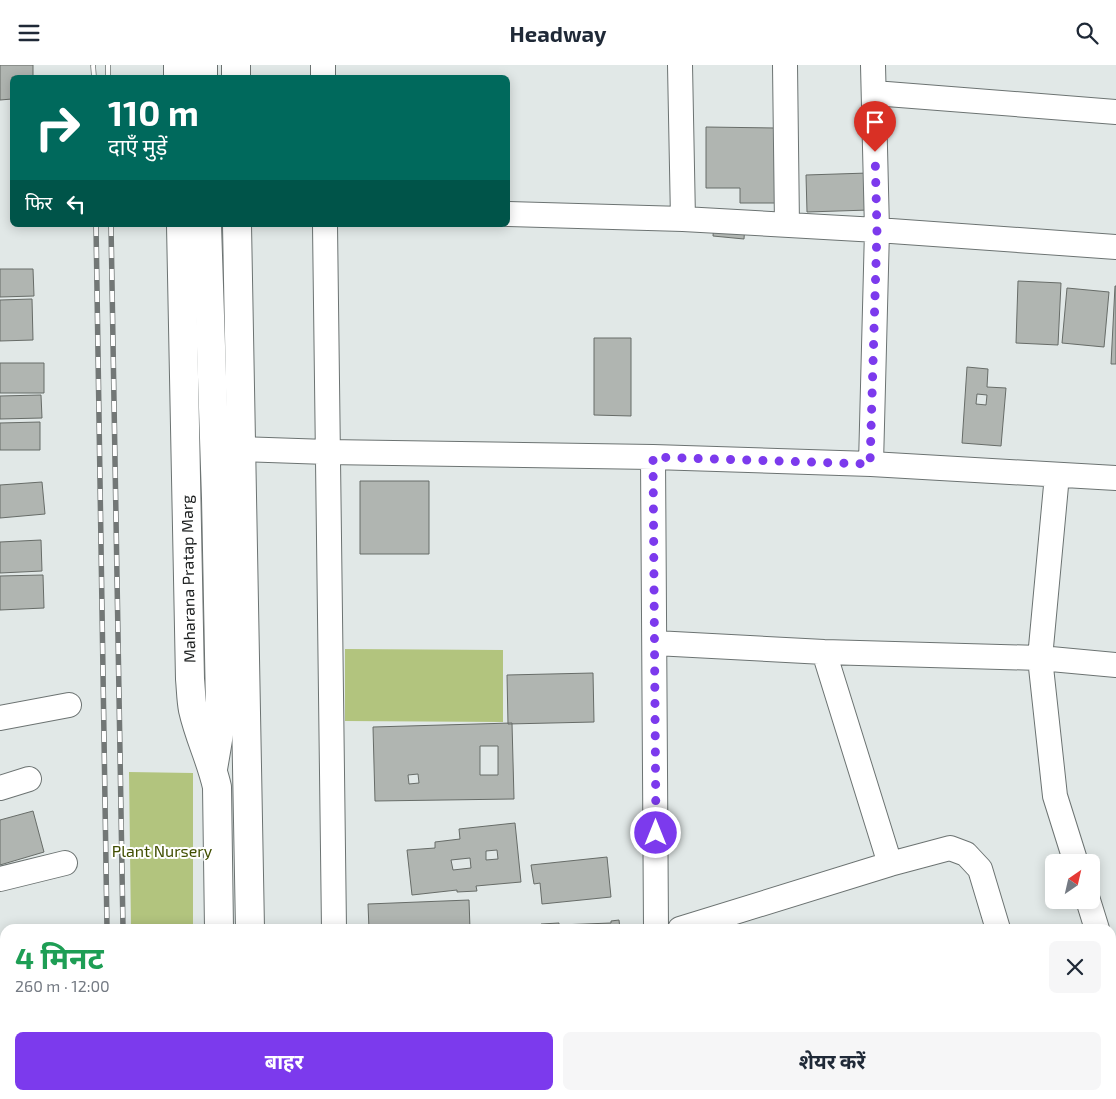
<!DOCTYPE html>
<html lang="hi">
<meta charset="utf-8">
<style>
body{margin:0;font-family:"Exo 2","Noto Sans Devanagari",sans-serif;background:#f6f6f7;color:#1f2937;height:100vh;display:flex;flex-direction:column;font-size:19px;white-space:nowrap}
*{box-sizing:border-box;margin:0}
p{font-size:16px;color:#747a83}
.icon{flex:none;width:28px;height:28px;fill:none;stroke:currentColor;stroke-width:2;stroke-linecap:round;stroke-linejoin:round}
.map{position:relative;flex:1;overflow:hidden}
.side{position:absolute;left:0px;top:859px;width:1116px;height:176px;display:flex;flex-direction:column;background:#fff;border-radius:15px 15px 0 0;box-shadow:0 2px 12px #0003}
.side>*{flex:none}
.hud{position:absolute;left:10px;top:10px;width:500px;height:152px;border-radius:8px;box-shadow:0 2px 12px #0003;background:#00695c;color:#fff;overflow:hidden}
.needle{width:32px;rotate:34deg}
.tools{position:absolute;left:1045px;top:789px;display:grid;gap:10px}
.tools a{display:grid;place-items:center;width:55px;height:55px;border-radius:8px;background:#fff;box-shadow:0 2px 12px #0003;font-size:25px}
.pin{position:absolute;display:grid;place-items:center;width:42px;height:42px;color:#fff;margin:-51px -21px;border-radius:50% 50% 50% 0;rotate:-45deg;box-shadow:0 0 5px #0007}
.pin .icon{rotate:45deg}
.me{position:absolute;width:55px;margin:-28px;rotate:0deg;stroke-linejoin:round;filter:drop-shadow(0 0 4px #0008)}
.turn{display:flex;align-items:center;gap:18px;height:105px;padding:0 15px;font-size:22px}
.turn .icon{width:65px;height:65px;stroke-width:2.5}
.turn b{display:block;font-size:35px;line-height:42px}
.then{display:flex;align-items:center;height:48px;padding:0 15px;background:#0003;gap:10px;font-size:19px}
.round{display:grid;place-items:center;flex:none;width:52px;height:52px;border-radius:8px;background:#f6f6f7}
.headline{display:flex;align-items:center;justify-content:space-between;height:85px;padding:0 15px}
h1{font-size:30px;font-weight:700;line-height:38px;color:#1e9e55}
.action{display:flex;gap:10px;margin-top:auto;padding:10px 15px}
.action a{flex:1;height:58px;border-radius:8px;background:#7c3aed;color:#fff;font-size:20px;font-weight:700;line-height:58px;text-align:center}
.action a+a{background:#f6f6f7;color:#1f2937}
header{display:flex;justify-content:space-between;align-items:center;height:65px;padding:0 15px;background:#fff;font-size:22px;font-weight:700}
.map>svg:first-child{display:block}
.green{fill:#b2c47e}
.building{fill:#b0b5b1;stroke:#676c68;fill-rule:evenodd}
.lines{fill:none;stroke-linecap:round;stroke-linejoin:round}
.minor-casing{stroke:#6c7372;stroke-width:26}
.tertiary-casing{stroke:#6c7372;stroke-width:30}
.secondary-casing{stroke:#6c7372;stroke-width:30}
.minor{stroke:#fff;stroke-width:24}
.tertiary{stroke:#fff;stroke-width:28}
.secondary{stroke:#fff;stroke-width:28}
.rail-casing{stroke:#727776;stroke-width:5.5}
.rail{stroke:#fff;stroke-width:4;stroke-dasharray:11;stroke-linecap:butt}
.route{stroke:#7c3aed;stroke-width:9;stroke-dasharray:0 16.2}
.labels{text-anchor:middle;stroke-width:4;stroke-linejoin:round;paint-order:stroke}
.street-label{font-size:16px;fill:#1b1e1e;stroke:#fff}
.park-label{font-size:16px;fill:#404e01;stroke:#fff}
</style>
<header><svg class="icon" aria-label="menu" viewBox="0 0 24 24"><path d="M4 6h16M4 12h16M4 18h16"/></svg>Headway<svg class="icon" aria-label="search" viewBox="0 0 24 24"><circle cx="10" cy="10" r="6"/><path d="M15 15l6 6"/></svg></header>
<div class="map">
<svg width="1116" height="1034" viewBox="0 0 1116 1034">
<rect width="100%" height="100%" fill="#e1e8e7"/>
<path class="green" d="M 345,584 L 503,585 L 503,657 L 345,656 Z
M 129,707 L 193,708 L 193,864 L 131,864 Z
M 134,1030 L 194,1030 L 194,1034 L 134,1034 Z"/>
<path class="building" d="M 0,0 L 33,0 L 33,12 L 12,12 L 12,34 L 0,35 Z
M 706,62 L 775,63 L 776,138 L 740,138 L 740,123 L 706,123 Z
M 868,108 L 869,145 L 807,147 L 806,110 Z
M 714,157 L 745,159 L 744,174 L 713,171 Z
M 0,204 L 33,204 L 34,231 L 0,232 Z
M 1018,216 L 1061,218 L 1058,280 L 1016,278 Z
M 1115,221 L 1116,221 L 1116,299 L 1111,299 Z
M 1067,223 L 1109,227 L 1104,282 L 1062,278 Z
M 32,234 L 33,275 L 0,276 L 0,235 Z
M 594,273 L 631,273 L 631,351 L 594,350 Z
M 0,298 L 44,298 L 44,328 L 0,328 Z
M 967,302 L 988,304 L 987,322 L 1006,323 L 1001,381 L 962,378 ZM 977,329 L 987,330 L 986,340 L 976,339 Z
M 41,330 L 42,353 L 0,354 L 0,331 Z
M 40,357 L 40,385 L 0,385 L 0,358 Z
M 360,416 L 429,416 L 429,489 L 360,489 Z
M 42,417 L 45,449 L 0,453 L 0,420 Z
M 41,475 L 42,506 L 0,508 L 0,477 Z
M 43,510 L 44,543 L 0,545 L 0,511 Z
M 593,608 L 594,657 L 508,659 L 507,610 Z
M 512,658 L 514,734 L 375,736 L 373,662 ZM 480,681 L 498,681 L 498,710 L 480,710 ZM 418,709 L 419,718 L 409,719 L 408,710 Z
M 33,746 L 44,787 L 0,800 L 0,755 Z
M 515,758 L 521,817 L 476,821 L 477,826 L 457,827 L 457,825 L 412,830 L 407,785 L 435,783 L 435,777 L 460,774 L 459,764 ZM 497,785 L 498,794 L 486,795 L 486,786 ZM 470,793 L 471,803 L 453,805 L 451,795 Z
M 607,792 L 611,832 L 542,839 L 540,818 L 534,819 L 531,800 Z
M 469,835 L 470,864 L 369,864 L 368,839 Z
M 619,855 L 620,864 L 541,864 L 541,859 L 559,858 L 559,860 L 611,858 L 611,856 Z
M 881,1030 L 906,1030 L 908,1034 L 883,1034 Z"/>
<g class="lines">
<defs>
<path id="minor" d="M 323,0 L 323,12
M 680,0 L 683,154
M 785,0 L 787,160
M 874,28 L 1116,47
M 508,149 L 683,154 L 877,165 L 1116,182
M 325,160 L 334,864
M 241,384 L 327,387 L 653,392 L 871,399 L 1116,413
M 653,392 L 656,864
M 871,399 L 877,165 L 873,0
M 1057,410 L 1040,593 L 1055,731 L 1076,798
M 655,578 L 824,587 L 1040,593 L 1116,600
M 824,587 L 890,799
M 0,653 L 69,640
M 0,723 L 29,714
M 0,814 L 65,798
M 1088,835 L 1097,864
M 680,864 L 890,799 L 950,783 L 966,789 L 980,804 L 998,864
M 1111,907 L 1116,922
M 337,1030 L 337,1034
M 657,1030 L 657,1034
M 1048,1030 L 1050,1034
M 995,1034 L 1004,1030"/>
<path id="tertiary" d="M 203,0 L 203,12
M 207,160 L 216,433 L 220,641 L 220,663 L 213,704"/>
<path id="secondary" d="M 178,0 L 178,12
M 236,0 L 236,12
M 181,160 L 190,614 C 191,624 191,635 193,645 C 199,672 211,695 217,722 L 219,864
M 237,160 L 250,864
M 221,1030 L 221,1034
M 254,1030 L 254,1034"/>
</defs>
<use href="#minor" class="minor-casing"/>
<use href="#tertiary" class="tertiary-casing"/>
<use href="#secondary" class="secondary-casing"/>
<use href="#minor" class="minor"/>
<use href="#tertiary" class="tertiary"/>
<use href="#secondary" class="secondary"/>
<defs>
<path id="rail" d="M 93,0 L 94,12
M 108,0 L 108,12
M 96,160 L 107,864
M 111,160 L 123,864
M 110,1030 L 110,1034
M 126,1030 L 126,1034"/>
</defs>
<use href="#rail" class="rail-casing"/>
<use href="#rail" class="rail"/>
</g>
<g class="lines">
<path class="route" d="M 656,768 L 653,392 L 870,399 L 877,165 L 875,87"/>
</g>
<g class="labels">
<g class="street-label">
<text transform="translate(188 514) rotate(-91)" y="6">Maharana Pratap Marg</text>
</g>
<g class="park-label">
<text x="162" y="792">Plant Nursery</text>
</g>
</g>
</svg>
<div class="tools">
<a><svg class="needle" viewBox="-14 -14 28 28"><path d="M0-13l5 13h-10z" fill="#e53935"/><path d="M0 13l5-13h-10z" fill="#747a83"/></svg></a>
</div>
<div class="pin" style="left:875px;top:87px;background:#d93025"><svg class="icon" aria-label="arrive" viewBox="0 0 24 24"><path d="M6 21V4h12l-3 4 3 4H6"/></svg></div>
<svg class="me" style="left:656px;top:768px" viewBox="-20 -20 40 40"><circle r="17" fill="#7c3aed" stroke="#fff" stroke-width="3"/><path d="M0-11L8 9 0 5-8 9z" fill="#fff"/></svg>
<div class="hud">
<div class="turn"><svg class="icon" aria-label="right" viewBox="0 0 24 24"><path d="M7 20v-9h11M14 6l5 5-5 5"/></svg><div><b>110 m</b>दाएँ मुड़ें</div></div>
<div class="then">फिर<svg class="icon" aria-label="left" viewBox="0 0 24 24"><path d="M17 20v-9H6M10 6l-5 5 5 5"/></svg></div>
</div>
<section class="side">
<div class="headline"><div><h1>4 मिनट</h1><p>260 m · 12:00</p></div><a class="round"><svg class="icon" aria-label="close" viewBox="0 0 24 24"><path d="M6 6l12 12M18 6L6 18"/></svg></a></div>
<div class="action"><a>बाहर</a><a>शेयर करें</a></div>
</section>
</div>
